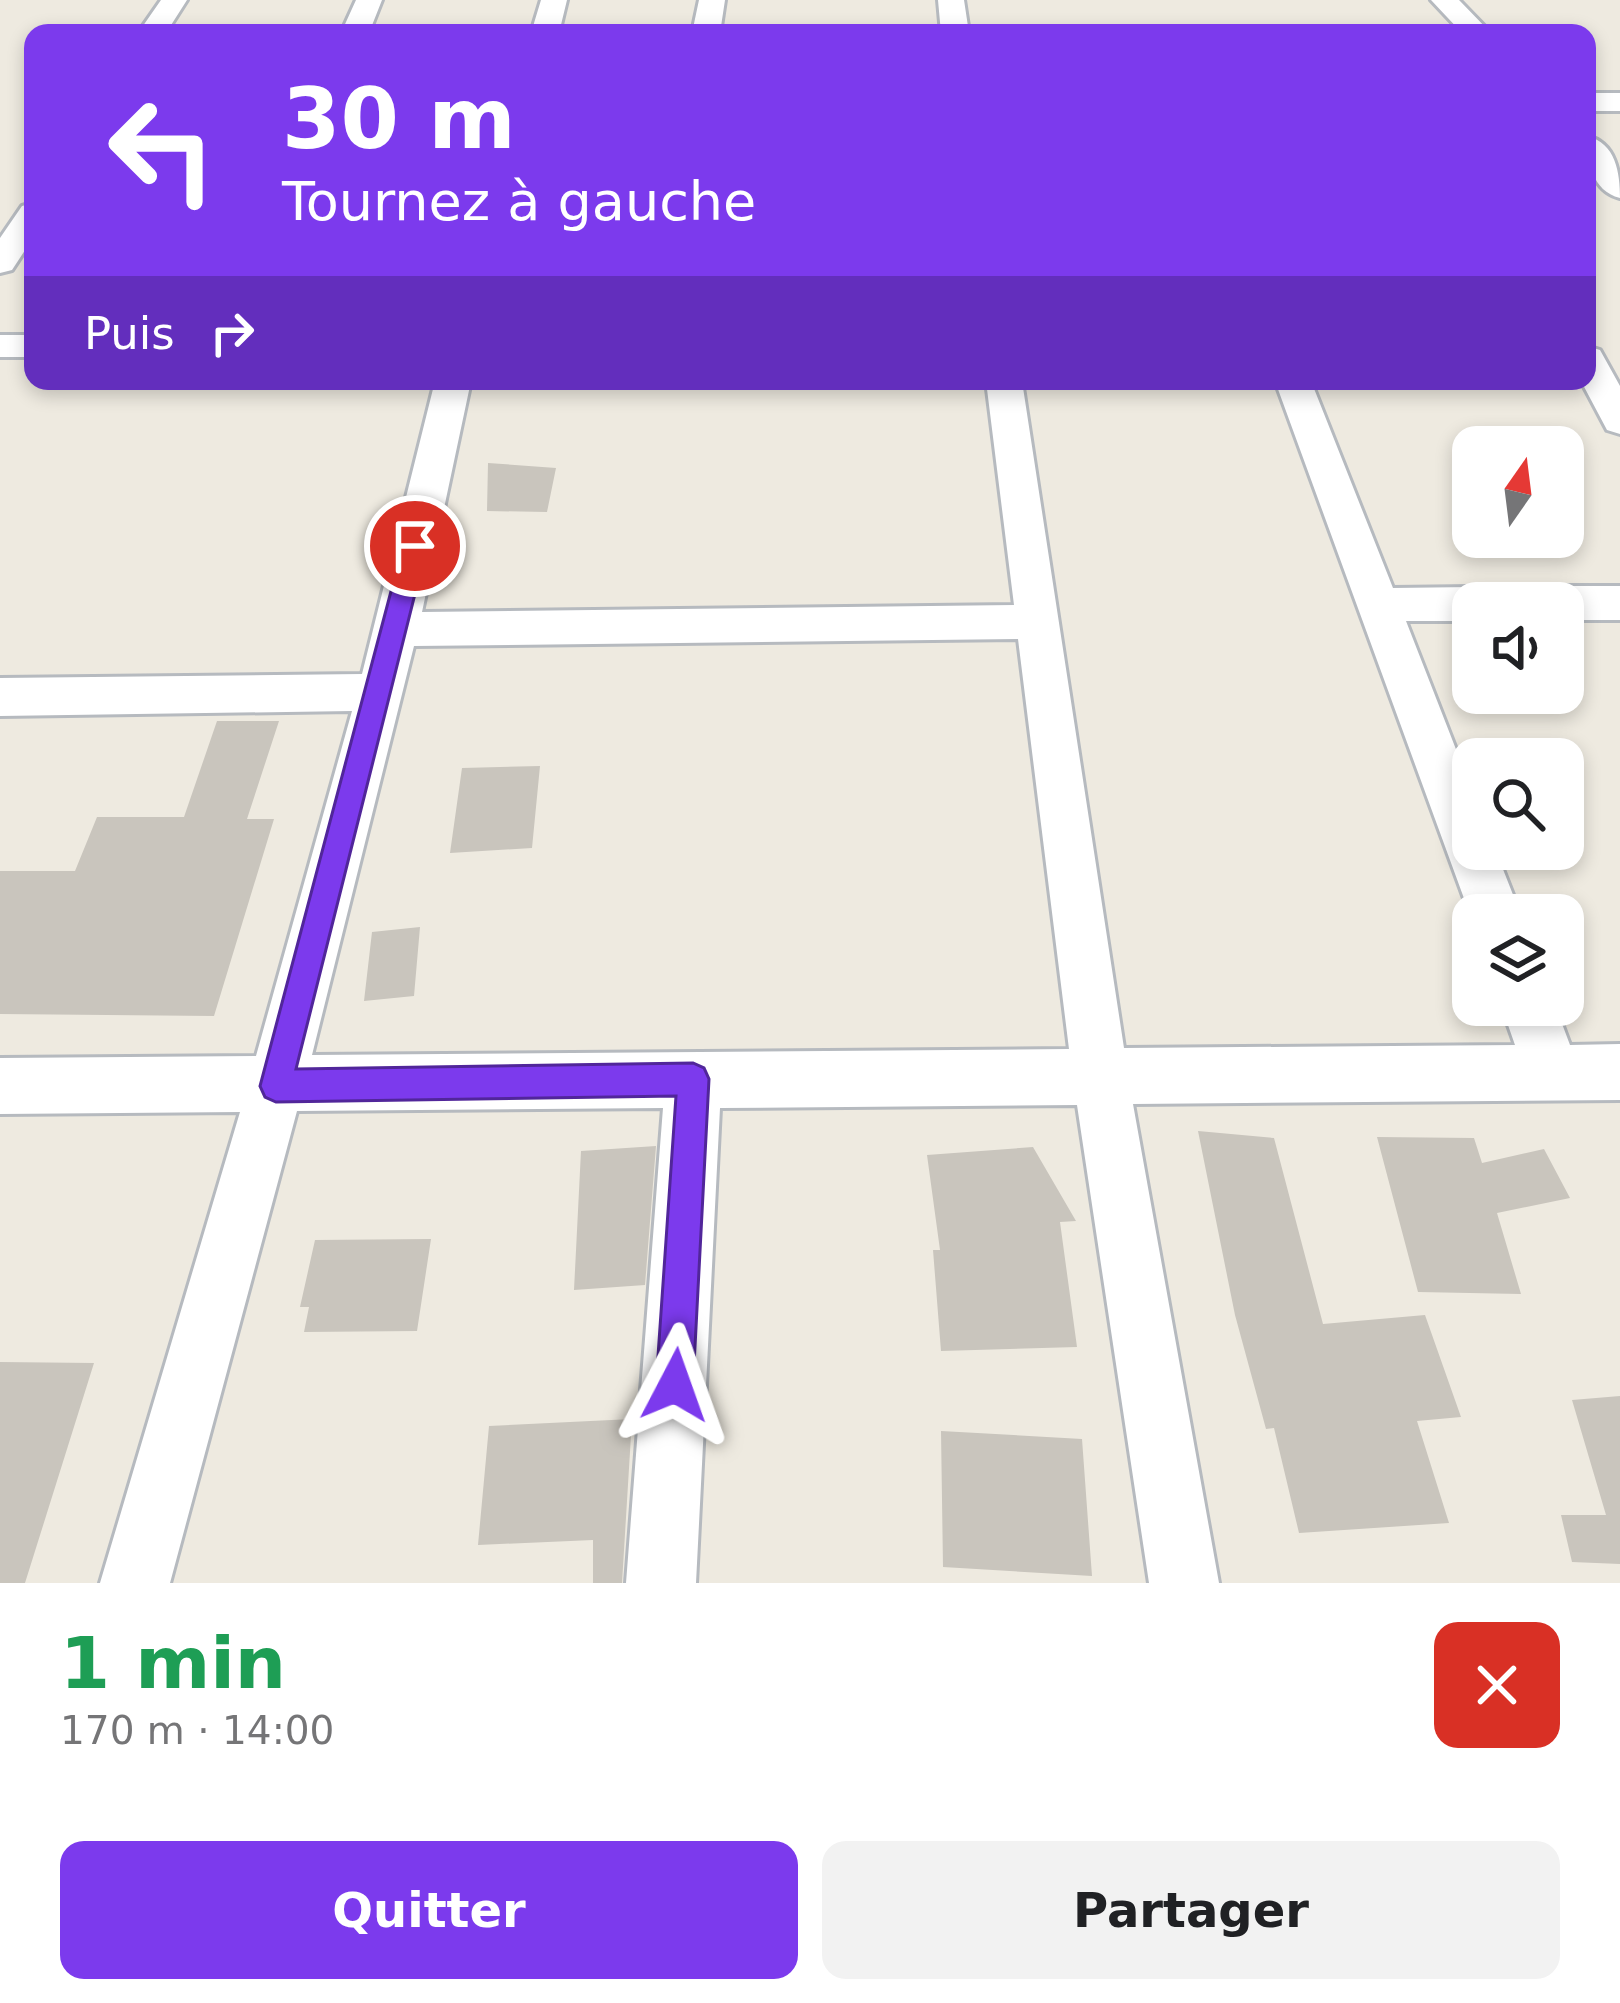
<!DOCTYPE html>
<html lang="fr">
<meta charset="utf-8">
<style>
body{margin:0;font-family:"DejaVu Sans",sans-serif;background:#f2f2f2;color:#202124;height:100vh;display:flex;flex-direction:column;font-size:45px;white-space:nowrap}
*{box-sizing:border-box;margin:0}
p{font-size:39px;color:#757577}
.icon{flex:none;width:66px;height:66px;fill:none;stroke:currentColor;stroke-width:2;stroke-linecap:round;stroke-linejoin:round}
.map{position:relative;height:1583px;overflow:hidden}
.sheet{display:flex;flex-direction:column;background:#fff;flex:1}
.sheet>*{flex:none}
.top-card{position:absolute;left:24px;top:24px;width:1572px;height:366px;border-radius:24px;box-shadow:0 6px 18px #0003;background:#7c3aed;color:#fff;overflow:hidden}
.needle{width:78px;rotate:14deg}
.controls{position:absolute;left:1452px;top:426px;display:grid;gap:24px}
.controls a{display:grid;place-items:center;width:132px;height:132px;border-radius:24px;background:#fff;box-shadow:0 6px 18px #0003;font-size:60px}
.pin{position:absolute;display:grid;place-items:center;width:102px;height:102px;color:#fff;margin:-51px;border:6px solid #fff;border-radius:50%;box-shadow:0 3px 12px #0007}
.me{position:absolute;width:132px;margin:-66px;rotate:4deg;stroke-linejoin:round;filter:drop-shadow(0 0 9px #0008)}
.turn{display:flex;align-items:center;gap:42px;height:252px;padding:0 60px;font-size:54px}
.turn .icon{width:156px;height:156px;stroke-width:2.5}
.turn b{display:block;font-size:84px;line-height:102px}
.then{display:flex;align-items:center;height:114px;padding:0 60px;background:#0003;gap:24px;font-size:45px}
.round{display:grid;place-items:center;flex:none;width:126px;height:126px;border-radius:24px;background:#f2f2f2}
.summary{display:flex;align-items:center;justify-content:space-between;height:204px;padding:0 60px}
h1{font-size:72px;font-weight:700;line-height:90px;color:#1e9e55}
.button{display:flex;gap:24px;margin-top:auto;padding:24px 60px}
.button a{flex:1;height:138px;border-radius:24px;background:#7c3aed;color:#fff;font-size:48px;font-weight:700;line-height:138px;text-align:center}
.button a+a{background:#f2f2f2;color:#202124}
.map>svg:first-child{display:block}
.building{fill:#c9c5bd}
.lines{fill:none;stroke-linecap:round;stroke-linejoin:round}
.street-casing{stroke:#b6babf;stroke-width:6}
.street{fill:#fff;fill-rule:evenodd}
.route{fill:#7c3aed;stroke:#51269a;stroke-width:3}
</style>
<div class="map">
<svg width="1620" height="1583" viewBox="0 0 1620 1583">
<rect width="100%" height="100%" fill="#eeeae0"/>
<path class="building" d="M 488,463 L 556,468 L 547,512 L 487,511 Z
M 217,721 L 279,721 L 247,819 L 274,819 L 214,1016 L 0,1014 L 0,871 L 75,871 L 97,817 L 184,817 Z
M 540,766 L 532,848 L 450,853 L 462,768 Z
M 420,927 L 414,996 L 364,1001 L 372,932 Z
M 1198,1131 L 1274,1138 L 1323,1324 L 1425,1315 L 1461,1417 L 1417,1421 L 1449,1523 L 1299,1533 L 1274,1428 L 1266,1429 L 1235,1315 Z
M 1377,1137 L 1474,1138 L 1482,1163 L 1544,1149 L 1570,1198 L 1497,1213 L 1521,1294 L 1418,1292 Z
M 656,1146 L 645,1285 L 574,1290 L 581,1151 Z
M 1033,1147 L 1076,1221 L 1060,1222 L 1077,1347 L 941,1351 L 933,1250 L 940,1250 L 927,1155 Z
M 431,1239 L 417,1331 L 304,1332 L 309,1307 L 300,1307 L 315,1240 Z
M 0,1362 L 94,1363 L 25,1583 L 0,1583 Z
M 1620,1396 L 1620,1564 L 1572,1562 L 1561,1515 L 1606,1515 L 1572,1400 Z
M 632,1419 L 622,1583 L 593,1583 L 593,1540 L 478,1545 L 489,1426 Z
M 941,1431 L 1082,1439 L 1092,1576 L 943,1567 Z"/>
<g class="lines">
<defs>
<path id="street" d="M 161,0 L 187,0 L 166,33 L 138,33 Z
M 356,0 L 382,0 L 369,33 L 341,33 Z
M 541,0 L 567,0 L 559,33 L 531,33 Z
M 699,0 L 725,0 L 720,33 L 692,33 Z
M 938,0 L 964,0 L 969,33 L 941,33 Z
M 1431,0 L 1459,0 L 1491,33 L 1462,33 Z
M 1587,93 L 1620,93 L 1620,111 L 1587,111 Z
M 1587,136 C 1616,143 1620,173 1620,198 C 1592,191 1587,161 1587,136 Z
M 33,203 L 33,238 L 12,270 L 0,273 L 0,238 L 22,206 Z
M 0,335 L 33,335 L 33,357 L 0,357 Z
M 1587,346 L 1600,350 L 1620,386 L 1620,434 L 1607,430 L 1581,381 L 1587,381 Z
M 435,381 L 471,381 L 422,612 L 1014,605 L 986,381 L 1022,381 L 1124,1048 L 1515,1045 L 1501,1005 L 1555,1005 L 1570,1045 L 1620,1044 L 1620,1100 L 1133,1104 L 1219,1583 L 1149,1583 L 1077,1105 L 720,1108 L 696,1583 L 626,1583 L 663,1108 L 297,1111 L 170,1583 L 100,1583 L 240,1112 L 0,1114 L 0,1058 L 256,1056 L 352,711 L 0,716 L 0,678 L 362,674 ZM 1018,639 L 1069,1049 L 312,1055 L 414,646 Z
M 1275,381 L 1311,381 L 1393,588 L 1473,587 L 1488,592 L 1494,603 L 1473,603 L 1473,621 L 1406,621 L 1473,793 L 1473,849 L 1495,849 L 1521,915 L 1473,915 L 1473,923 Z
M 1563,586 L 1620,586 L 1620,620 L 1563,620 L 1563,603 L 1542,603 L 1548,591 Z"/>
</defs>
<use href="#street" class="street-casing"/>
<use href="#street" class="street"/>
</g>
<path class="route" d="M 415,538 L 427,546 L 296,1069 L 693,1063 L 704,1068 L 709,1079 L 693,1385 L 688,1398 L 675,1404 L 662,1398 L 656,1385 L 676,1096 L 276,1102 L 265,1097 L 260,1086 L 403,546 Z"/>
</svg>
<div class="controls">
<a><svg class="needle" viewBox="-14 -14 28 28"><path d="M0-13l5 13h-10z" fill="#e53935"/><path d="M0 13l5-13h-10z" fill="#757577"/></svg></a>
<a><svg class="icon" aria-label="sound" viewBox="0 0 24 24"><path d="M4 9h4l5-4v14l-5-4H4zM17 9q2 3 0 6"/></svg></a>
<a><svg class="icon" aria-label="search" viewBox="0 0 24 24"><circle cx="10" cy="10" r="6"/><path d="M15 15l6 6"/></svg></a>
<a><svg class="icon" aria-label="layers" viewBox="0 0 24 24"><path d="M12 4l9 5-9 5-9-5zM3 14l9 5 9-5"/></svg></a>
</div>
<div class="pin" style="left:415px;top:546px;background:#d93025"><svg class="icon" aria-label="arrive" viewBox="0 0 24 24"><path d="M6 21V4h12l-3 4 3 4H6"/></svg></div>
<svg class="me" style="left:675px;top:1385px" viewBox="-20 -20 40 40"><path d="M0-17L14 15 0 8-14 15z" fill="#7c3aed" stroke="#fff" stroke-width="4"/></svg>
<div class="top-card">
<div class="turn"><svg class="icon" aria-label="left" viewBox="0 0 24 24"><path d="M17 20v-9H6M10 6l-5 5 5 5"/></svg><div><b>30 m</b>Tournez à gauche</div></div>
<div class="then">Puis<svg class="icon" aria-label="right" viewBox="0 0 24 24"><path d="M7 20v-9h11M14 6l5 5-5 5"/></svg></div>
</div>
</div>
<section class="sheet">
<div class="summary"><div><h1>1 min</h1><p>170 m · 14:00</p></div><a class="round" style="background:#d93025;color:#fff"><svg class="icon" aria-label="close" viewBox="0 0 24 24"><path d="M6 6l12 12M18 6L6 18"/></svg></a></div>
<div class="button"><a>Quitter</a><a>Partager</a></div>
</section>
